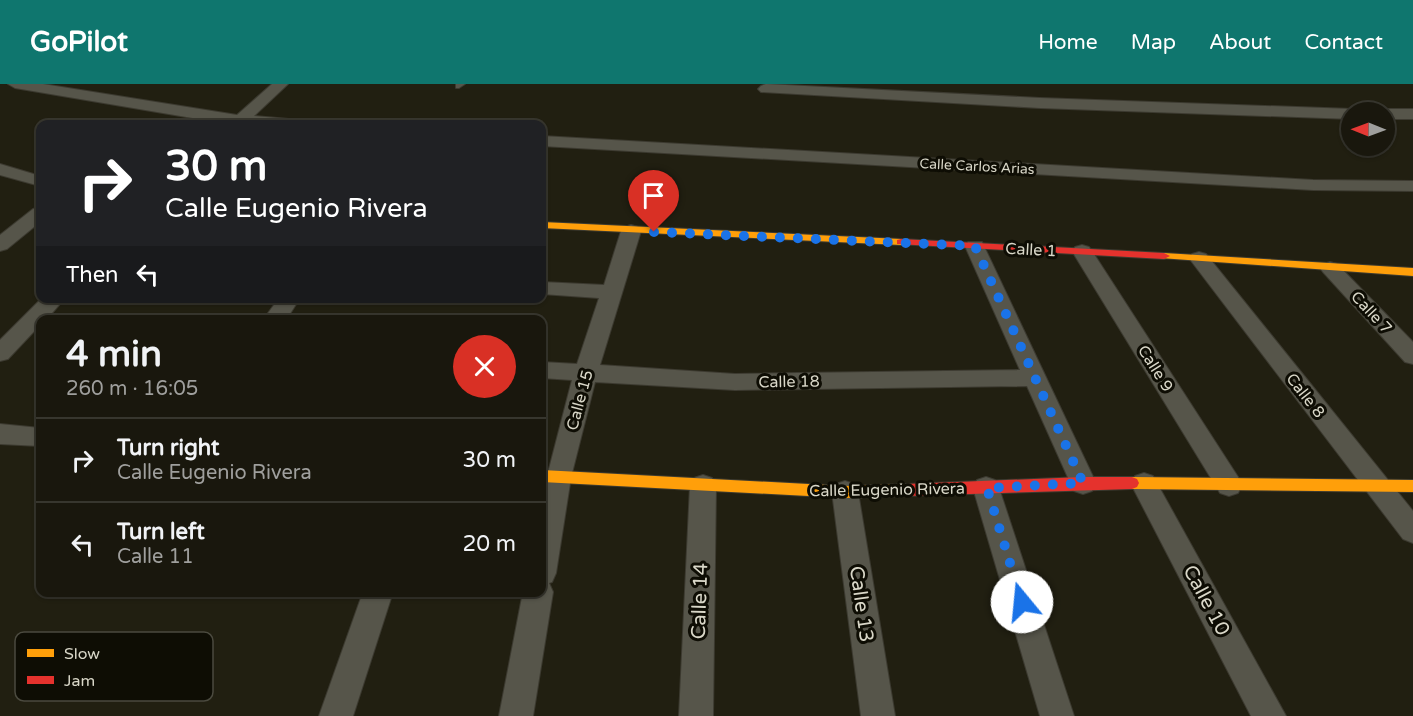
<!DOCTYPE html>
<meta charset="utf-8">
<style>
body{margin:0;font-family:"Varela Round",sans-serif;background:#26241b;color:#f1f3f6;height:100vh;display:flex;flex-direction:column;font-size:22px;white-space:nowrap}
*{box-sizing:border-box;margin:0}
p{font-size:20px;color:#9f9f9d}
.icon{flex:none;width:33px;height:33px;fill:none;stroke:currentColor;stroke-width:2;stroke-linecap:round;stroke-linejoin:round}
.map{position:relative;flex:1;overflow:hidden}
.details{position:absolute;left:36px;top:231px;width:510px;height:282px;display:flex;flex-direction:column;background:#19170d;border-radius:12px;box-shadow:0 2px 4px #0004,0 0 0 2px #37362e}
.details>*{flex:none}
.guide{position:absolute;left:36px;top:36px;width:510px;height:183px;border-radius:12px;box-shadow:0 2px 4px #0004,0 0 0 2px #37362e;background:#202124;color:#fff;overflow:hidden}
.needle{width:39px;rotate:271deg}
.tools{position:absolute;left:1341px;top:18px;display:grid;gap:12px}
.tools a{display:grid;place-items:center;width:54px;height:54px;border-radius:50%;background:#19170d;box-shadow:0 2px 4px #0004,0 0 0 2px #37362e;font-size:30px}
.pin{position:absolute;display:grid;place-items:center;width:51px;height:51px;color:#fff;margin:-62px -26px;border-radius:50% 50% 50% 0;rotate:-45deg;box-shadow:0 0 6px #0007}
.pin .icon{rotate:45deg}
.me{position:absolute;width:66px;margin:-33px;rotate:343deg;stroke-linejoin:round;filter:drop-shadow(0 0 4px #0008)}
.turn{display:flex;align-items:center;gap:21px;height:126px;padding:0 30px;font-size:27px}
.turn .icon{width:78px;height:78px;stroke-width:2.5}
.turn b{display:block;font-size:42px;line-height:51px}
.then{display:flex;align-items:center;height:57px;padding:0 30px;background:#0003;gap:12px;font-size:22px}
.round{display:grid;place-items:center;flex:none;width:63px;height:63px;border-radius:32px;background:#26241b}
.overview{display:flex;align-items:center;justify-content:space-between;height:102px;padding:0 30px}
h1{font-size:36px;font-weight:800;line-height:45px}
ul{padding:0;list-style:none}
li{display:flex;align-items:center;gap:18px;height:84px;padding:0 30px;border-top:2px solid #37362e}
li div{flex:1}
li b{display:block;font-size:22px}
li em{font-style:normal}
header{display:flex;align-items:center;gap:36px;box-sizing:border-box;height:84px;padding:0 30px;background:#0f766e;color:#fff}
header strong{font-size:28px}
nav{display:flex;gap:33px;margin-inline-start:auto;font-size:21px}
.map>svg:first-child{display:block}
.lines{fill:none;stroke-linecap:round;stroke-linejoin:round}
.lane-casing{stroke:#3c3a30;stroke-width:2}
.street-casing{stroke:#3c3a30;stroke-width:2}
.slow-casing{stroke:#3c3a30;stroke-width:2}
.jam-casing{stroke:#3c3a30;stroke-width:2}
.lane{fill:#56554a;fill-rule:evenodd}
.street{fill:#56554a;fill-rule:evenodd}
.slow{fill:#ff9f0a;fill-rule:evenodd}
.jam{fill:#e5322d;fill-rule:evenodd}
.route{stroke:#1a73e8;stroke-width:10;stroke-dasharray:0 18}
.labels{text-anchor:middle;stroke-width:6;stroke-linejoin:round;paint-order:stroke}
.far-street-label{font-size:14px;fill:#d9d7c8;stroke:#0e0d04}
.street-label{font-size:16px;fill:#d9d7c8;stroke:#0e0d04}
.near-street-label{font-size:20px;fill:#d9d7c8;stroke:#0e0d04}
.key{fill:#0e0d04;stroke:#4b4a3f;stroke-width:1.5}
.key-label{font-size:16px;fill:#d9d7c8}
</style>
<header>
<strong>GoPilot</strong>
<nav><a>Home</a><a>Map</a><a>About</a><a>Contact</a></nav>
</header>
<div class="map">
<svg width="1413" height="632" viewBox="0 0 1413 632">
<rect width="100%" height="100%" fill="#211f11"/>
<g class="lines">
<defs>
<path id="lane" d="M 456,0 L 465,0 L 459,4 L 456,4 Z"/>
<path id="street" d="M 8,0 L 43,0 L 237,31 L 272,0 L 288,0 L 254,32 L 289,35 L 297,40 L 228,40 L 15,4 Z
M 766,0 L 1040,14 L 1352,25 L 1359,28 L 1352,28 L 1352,35 L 1040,24 L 761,8 L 758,5 L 761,2 Z
M 1384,25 L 1413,25 L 1413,35 L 1384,35 L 1384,28 L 1377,28 Z
M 542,52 L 1313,96 L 1413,97 L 1413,107 L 1313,106 L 542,62 Z
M 0,80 L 40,92 L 40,102 L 0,91 Z
M 40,123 L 40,138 L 7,165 L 0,167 L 0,151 L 33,125 Z
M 631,141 L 638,143 L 641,147 L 600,281 L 735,290 L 1020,286 L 965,162 L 968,158 L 982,158 L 1096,399 L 1092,407 L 1083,410 L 1074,407 L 1027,302 L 735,306 L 595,298 L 571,393 L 556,489 L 552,498 L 549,499 L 553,508 L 533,632 L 499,632 L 523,508 L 542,508 L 542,412 L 572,296 L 542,294 L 542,278 L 577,280 L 599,214 L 542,210 L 542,198 L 604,201 L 621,147 L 624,143 Z
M 1082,161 L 1089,163 L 1092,167 L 1238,393 L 1242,401 L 1238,409 L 1229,412 L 1220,409 L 1072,167 L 1075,163 Z
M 1199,168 L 1206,170 L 1413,427 L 1413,459 L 1403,455 L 1192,178 L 1189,174 L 1192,170 Z
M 1330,178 L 1337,180 L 1413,258 L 1413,280 L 1405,278 L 1323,188 L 1320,184 L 1323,180 Z
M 42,214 L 65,214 L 46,236 L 40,236 L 40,241 L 8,275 L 0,277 L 0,256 Z
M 279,214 L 300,214 L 286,236 L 263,236 Z
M 0,340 L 40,344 L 40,362 L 0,360 Z
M 1144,389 L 1153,392 L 1286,632 L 1251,632 L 1131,400 L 1135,392 Z
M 703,391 L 712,394 L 716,402 L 713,632 L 679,632 L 690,402 L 694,394 Z
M 986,393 L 995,396 L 999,404 L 1074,632 L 1040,632 L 973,404 L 977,396 Z
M 845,397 L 854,400 L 858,408 L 895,632 L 861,632 L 832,408 L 836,400 Z
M 363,508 L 393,508 L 353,632 L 319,632 Z"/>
<path id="slow" d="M 542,138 L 901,155 L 906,158 L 901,161 L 542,144 Z
M 1164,169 L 1413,184 L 1413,192 L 1160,174 L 1160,170 Z
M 542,386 L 845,402 L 907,400 L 912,402 L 914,406 L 912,410 L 907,412 L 845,414 L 542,398 Z
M 1132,393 L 1413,396 L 1413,408 L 1132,405 L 1127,403 L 1125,399 L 1127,395 Z"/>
<path id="jam" d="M 901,155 L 1164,169 L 1170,172 L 1164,175 L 897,160 L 897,156 Z
M 1083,393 L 1132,393 L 1137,395 L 1139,399 L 1137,403 L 1132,405 L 907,412 L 902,410 L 900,406 L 902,402 L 907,400 Z"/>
</defs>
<use href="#lane" class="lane-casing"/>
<use href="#street" class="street-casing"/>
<use href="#slow" class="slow-casing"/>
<use href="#jam" class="jam-casing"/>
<use href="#lane" class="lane"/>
<use href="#street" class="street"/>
<use href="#slow" class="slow"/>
<use href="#jam" class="jam"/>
</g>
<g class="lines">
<path class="route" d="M 654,148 L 975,162 L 1083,399 L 987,404 L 1022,518"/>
</g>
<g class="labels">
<g class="far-street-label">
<text transform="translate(977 82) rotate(3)" y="5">Calle Carlos Arias</text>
</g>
<g class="street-label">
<text transform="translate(1031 165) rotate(3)" y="6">Calle 1</text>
<text transform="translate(1372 228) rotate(47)" y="6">Calle 7</text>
<text transform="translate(1156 284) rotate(58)" y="6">Calle 9</text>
<text transform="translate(789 297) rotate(-1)" y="6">Calle 18</text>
<text transform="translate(1306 311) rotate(52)" y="6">Calle 8</text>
<text transform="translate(579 316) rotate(-75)" y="6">Calle 15</text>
<text transform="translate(887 405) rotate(-1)" y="6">Calle Eugenio Rivera</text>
</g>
<g class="near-street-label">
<text transform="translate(1207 516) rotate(62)" y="7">Calle 10</text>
<text transform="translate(699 517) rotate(-88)" y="7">Calle 14</text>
<text transform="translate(862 520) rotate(82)" y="7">Calle 13</text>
</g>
</g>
<rect x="15" y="548" width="198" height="69" rx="9" class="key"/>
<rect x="27" y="565" width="27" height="8" fill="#ff9f0a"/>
<rect x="27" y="592" width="27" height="8" fill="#e5322d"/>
<g class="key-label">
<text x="64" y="575">Slow</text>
<text x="64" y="602">Jam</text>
</g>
</svg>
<div class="tools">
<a><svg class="needle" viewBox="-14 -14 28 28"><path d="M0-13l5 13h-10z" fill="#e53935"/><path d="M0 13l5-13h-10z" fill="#9f9f9d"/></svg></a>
</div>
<div class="pin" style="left:654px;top:148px;background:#d93025"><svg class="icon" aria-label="arrive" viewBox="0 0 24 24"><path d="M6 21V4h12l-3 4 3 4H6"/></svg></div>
<svg class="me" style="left:1022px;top:518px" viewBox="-20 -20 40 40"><circle r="19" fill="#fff"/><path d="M0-13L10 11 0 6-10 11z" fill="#1a73e8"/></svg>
<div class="guide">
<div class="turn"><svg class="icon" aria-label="right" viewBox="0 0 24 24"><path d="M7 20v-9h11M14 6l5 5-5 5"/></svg><div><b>30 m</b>Calle Eugenio Rivera</div></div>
<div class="then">Then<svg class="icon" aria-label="left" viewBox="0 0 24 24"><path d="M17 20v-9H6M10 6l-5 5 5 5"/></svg></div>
</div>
<section class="details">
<div class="overview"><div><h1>4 min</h1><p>260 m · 16:05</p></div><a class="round" style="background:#d93025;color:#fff"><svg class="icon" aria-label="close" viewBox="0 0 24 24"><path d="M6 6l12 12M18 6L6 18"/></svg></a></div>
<ul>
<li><svg class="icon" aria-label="right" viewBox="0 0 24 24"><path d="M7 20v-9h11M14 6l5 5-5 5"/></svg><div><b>Turn right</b><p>Calle Eugenio Rivera</p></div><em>30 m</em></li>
<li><svg class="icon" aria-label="left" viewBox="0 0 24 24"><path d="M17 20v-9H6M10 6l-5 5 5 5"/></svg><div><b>Turn left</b><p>Calle 11</p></div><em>20 m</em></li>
</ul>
</section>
</div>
